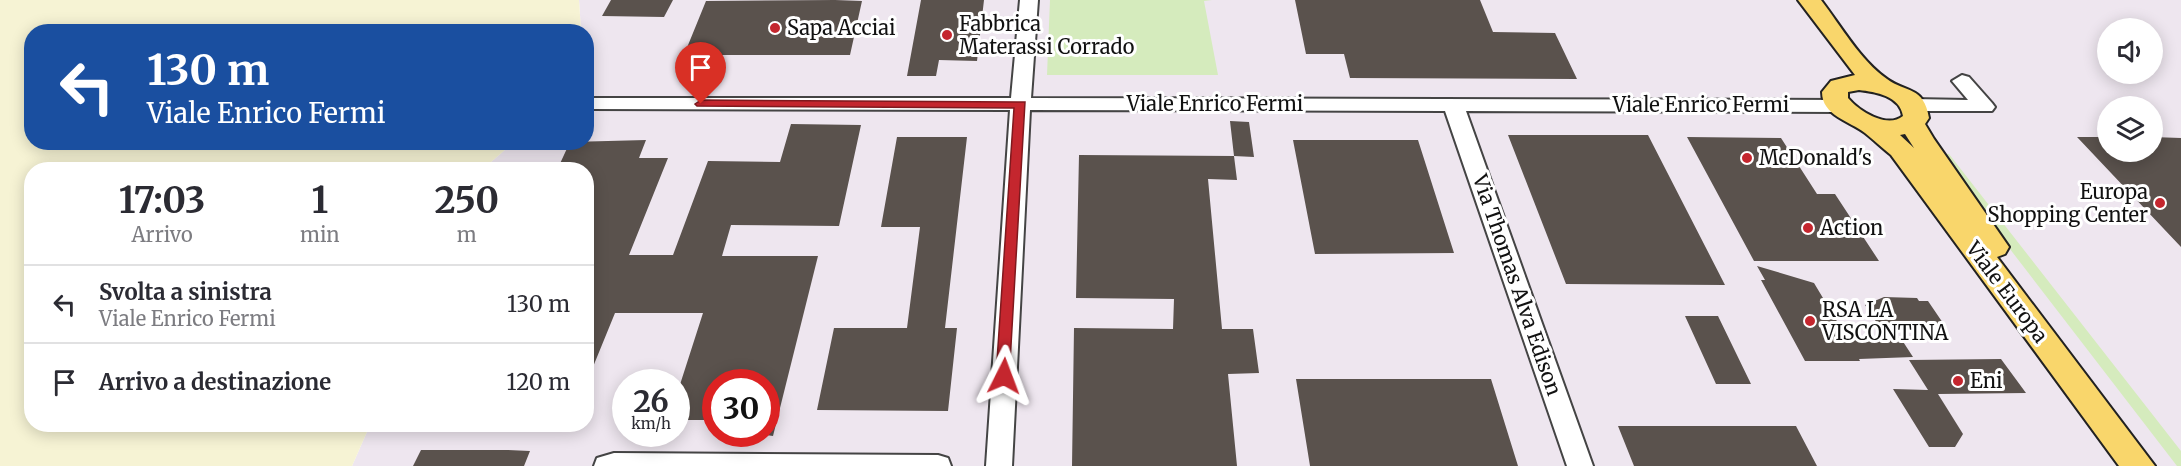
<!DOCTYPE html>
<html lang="it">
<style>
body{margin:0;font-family:Merriweather,serif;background:#f2f2f3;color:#2b2b33;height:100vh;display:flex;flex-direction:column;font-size:22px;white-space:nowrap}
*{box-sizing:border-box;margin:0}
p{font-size:20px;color:#7c7c81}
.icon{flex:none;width:33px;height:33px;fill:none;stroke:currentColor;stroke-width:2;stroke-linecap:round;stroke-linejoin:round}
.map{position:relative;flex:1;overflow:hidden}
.drawer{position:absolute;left:24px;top:162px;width:570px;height:270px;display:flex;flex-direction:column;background:#fff;border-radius:24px;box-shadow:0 3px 15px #0003}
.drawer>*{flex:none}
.top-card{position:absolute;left:24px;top:24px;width:570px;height:126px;border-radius:24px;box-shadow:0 3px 15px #0003;background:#1a4fa0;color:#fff;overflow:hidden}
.tools{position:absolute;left:2097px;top:18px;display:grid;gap:12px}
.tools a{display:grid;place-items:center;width:66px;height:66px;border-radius:50%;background:#fff;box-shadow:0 3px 15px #0003;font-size:30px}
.speed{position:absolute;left:612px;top:369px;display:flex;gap:12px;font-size:30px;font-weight:700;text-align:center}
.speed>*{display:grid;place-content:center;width:78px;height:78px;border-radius:50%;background:#fff;box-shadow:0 3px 15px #0003;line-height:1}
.speed small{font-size:15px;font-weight:400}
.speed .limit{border:9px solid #d22;background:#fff;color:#111}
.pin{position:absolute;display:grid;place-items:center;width:51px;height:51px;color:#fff;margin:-62px -26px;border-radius:50% 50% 50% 0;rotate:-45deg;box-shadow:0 0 6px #0007}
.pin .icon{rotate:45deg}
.me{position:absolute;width:66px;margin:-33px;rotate:3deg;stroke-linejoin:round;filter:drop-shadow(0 0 4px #0008)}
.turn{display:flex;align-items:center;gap:21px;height:126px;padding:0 24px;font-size:27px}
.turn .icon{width:78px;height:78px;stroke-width:2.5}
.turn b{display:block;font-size:42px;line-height:51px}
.eta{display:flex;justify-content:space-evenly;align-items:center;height:102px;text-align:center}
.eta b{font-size:36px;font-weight:700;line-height:42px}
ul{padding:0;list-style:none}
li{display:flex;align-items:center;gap:18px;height:78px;padding:0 24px;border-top:2px solid #e1e1e2}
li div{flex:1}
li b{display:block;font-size:22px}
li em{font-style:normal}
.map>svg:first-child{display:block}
.industrial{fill:#eee6ef;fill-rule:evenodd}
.farmland{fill:#f6f3d4}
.green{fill:#d5ebbd}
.building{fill:#5a524d}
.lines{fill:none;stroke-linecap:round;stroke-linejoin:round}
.minor-casing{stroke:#444;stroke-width:4}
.major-casing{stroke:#222;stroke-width:4}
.minor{fill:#fff;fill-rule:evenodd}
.major{fill:#f9d66b;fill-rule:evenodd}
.route{fill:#c4262e;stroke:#7f191e;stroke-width:1.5}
.poi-dot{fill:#c4262e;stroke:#fff;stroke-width:2}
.labels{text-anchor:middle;stroke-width:6;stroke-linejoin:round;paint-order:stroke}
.poi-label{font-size:20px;fill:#111;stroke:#fff;text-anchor:start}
.street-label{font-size:20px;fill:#111;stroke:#fff}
</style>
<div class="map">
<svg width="2181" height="466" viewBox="0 0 2181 466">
<rect width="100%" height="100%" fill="#fffdf5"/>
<path class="industrial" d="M 579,0 L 2181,0 L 2181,466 L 352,466 L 370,425 L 586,424 L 586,170 L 483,169 L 513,143 L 586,142 L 586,32 L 581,31 ZM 2108,28 L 2152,28 L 2152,74 L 2108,74 ZM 2108,106 L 2152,106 L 2152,152 L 2108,152 ZM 626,382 L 676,382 L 676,434 L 626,434 ZM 716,382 L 766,382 L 766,434 L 716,434 Z"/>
<path class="farmland" d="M 0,0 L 579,0 L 581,31 L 32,32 L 32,142 L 513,143 L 483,169 L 32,170 L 32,424 L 370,425 L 352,466 L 0,466 Z"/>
<path class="green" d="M 1050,0 L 1212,0 L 1204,1 L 1218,75 L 1047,75 Z
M 1936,153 L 1949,154 L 2181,451 L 2181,466 L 2177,466 Z"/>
<path class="building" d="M 611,0 L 673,0 L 664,17 L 602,16 Z
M 835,0 L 862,1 L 850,55 L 684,55 L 706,1 Z
M 921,0 L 984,0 L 977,61 L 939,60 L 936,76 L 907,76 Z
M 1295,0 L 1480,0 L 1493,32 L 1555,33 L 1577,79 L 1350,78 L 1344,54 L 1306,54 Z
M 1230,121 L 1249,122 L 1254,157 L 1234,156 Z
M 791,124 L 861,125 L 839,226 L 731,225 L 722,256 L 818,256 L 773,436 L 766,435 L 766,382 L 716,382 L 716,420 L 676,420 L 676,397 L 703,313 L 615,313 L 586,384 L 586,170 L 557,170 L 570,142 L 646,140 L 639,158 L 668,158 L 629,255 L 673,255 L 708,161 L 780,162 Z
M 1508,135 L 1648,135 L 1725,285 L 1566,284 Z
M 897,137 L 967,137 L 945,328 L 957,328 L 948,411 L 817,410 L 834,328 L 907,328 L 920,227 L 881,227 Z
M 1687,137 L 1781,138 L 1817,194 L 1835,194 L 1879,261 L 1754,261 Z
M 2077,137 L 2108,137 L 2108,152 L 2152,152 L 2152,137 L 2181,138 L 2181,247 Z
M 1293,140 L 1418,140 L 1454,253 L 1315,254 Z
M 1079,155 L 1234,156 L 1237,180 L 1208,179 L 1222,329 L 1253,329 L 1259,373 L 1228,374 L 1237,466 L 1072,466 L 1074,328 L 1173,329 L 1174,299 L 1076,298 Z
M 1757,266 L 1814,283 L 1847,338 L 1900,337 L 1913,357 L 1859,359 L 1860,361 L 1805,361 L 1761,280 L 1765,280 Z
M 1884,297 L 1917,298 L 1919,301 L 1928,301 L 1945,326 L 1879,326 L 1865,305 Z
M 1685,316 L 1718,316 L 1751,384 L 1716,384 Z
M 2001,359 L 2026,393 L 1938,394 L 1963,434 L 1955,447 L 1929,447 L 1893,389 L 1928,390 L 1909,360 Z
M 1296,379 L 1491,379 L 1518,466 L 1310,466 Z
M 1618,426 L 1796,426 L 1817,466 L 1634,466 Z
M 421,450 L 508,450 L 530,451 L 524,466 L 413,466 Z"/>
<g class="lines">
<defs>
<path id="minor" d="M 1020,0 L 1038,0 L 1031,98 L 1840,100 L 1847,102 L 1850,106 L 1847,110 L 1840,112 L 1466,111 L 1593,466 L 1567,466 L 1445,111 L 1030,110 L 1012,466 L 986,466 L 1010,110 L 590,109 L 586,108 L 586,98 L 1011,98 Z
M 1962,75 L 1969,77 L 1992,103 L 1995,107 L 1992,111 L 1913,111 L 1906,109 L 1903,105 L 1906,101 L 1913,99 L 1968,100 L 1952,81 Z
M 614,453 L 938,455 L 948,458 L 951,466 L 594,466 L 597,458 Z"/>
<path id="major" d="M 1798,0 L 1821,0 C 1841,26 1860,60 1887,79 C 1906,93 1924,86 1929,118 L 1925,124 L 1934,139 L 2009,247 L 2005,254 L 1997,257 L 2155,466 L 2119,466 L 1891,155 C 1882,148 1874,140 1865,133 C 1850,121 1822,116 1822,92 L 1831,81 L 1855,75 ZM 1859,90 C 1876,92 1900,96 1903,116 C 1887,129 1859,111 1848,98 L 1848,92 ZM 1905,134 L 1914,148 L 1900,135 Z"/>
</defs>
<use href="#minor" class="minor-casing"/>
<use href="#major" class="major-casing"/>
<use href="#minor" class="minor"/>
<use href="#major" class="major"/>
</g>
<path class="route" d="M 701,100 L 1025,102 L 1009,380 L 1004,382 L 996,376 L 1014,108 L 697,106 L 695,104 Z"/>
<g class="poi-dot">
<circle cx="775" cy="28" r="6"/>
<circle cx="947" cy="35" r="6"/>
<circle cx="1747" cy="158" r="6"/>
<circle cx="2160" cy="203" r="6"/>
<circle cx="1808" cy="228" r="6"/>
<circle cx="1810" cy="321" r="6"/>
<circle cx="1958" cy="381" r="6"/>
</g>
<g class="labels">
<g class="poi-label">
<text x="959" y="31">Fabbrica<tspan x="959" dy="23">Materassi Corrado</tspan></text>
<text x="787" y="35">Sapa Acciai</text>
<text x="1759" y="165">McDonald's</text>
<text x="2148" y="199" text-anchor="end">Europa<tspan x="2148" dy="23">Shopping Center</tspan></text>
<text x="1820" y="235">Action</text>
<text x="1822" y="317">RSA LA<tspan x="1822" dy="23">VISCONTINA</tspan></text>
<text x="1970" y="388">Eni</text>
</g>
<g class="street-label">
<text x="1215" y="111">Viale Enrico Fermi</text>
<text x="1701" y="112">Viale Enrico Fermi</text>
<text transform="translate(1517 285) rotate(71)" y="7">Via Thomas Alva Edison</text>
<text transform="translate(2007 292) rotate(53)" y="7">Viale Europa</text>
</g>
</g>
</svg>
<div class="tools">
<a><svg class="icon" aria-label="sound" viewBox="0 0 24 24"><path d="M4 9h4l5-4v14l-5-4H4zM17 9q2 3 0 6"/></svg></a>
<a><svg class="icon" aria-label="layers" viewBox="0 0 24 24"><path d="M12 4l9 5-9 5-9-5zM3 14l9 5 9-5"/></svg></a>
</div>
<div class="speed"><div>26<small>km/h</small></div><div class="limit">30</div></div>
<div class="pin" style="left:701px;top:104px;background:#d93025"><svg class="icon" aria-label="arrive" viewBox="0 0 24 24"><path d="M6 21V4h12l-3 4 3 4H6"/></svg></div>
<svg class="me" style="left:1004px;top:376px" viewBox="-20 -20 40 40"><path d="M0-17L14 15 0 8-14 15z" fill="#c4262e" stroke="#fff" stroke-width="4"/></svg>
<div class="top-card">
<div class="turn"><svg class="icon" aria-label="left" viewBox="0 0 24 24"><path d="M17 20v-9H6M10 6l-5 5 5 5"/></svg><div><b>130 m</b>Viale Enrico Fermi</div></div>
</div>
<section class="drawer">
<div class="eta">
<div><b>17:03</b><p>Arrivo</p></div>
<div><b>1</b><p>min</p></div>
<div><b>250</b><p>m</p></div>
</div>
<ul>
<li><svg class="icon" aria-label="left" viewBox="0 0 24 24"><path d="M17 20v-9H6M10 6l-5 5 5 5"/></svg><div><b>Svolta a sinistra</b><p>Viale Enrico Fermi</p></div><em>130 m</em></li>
<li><svg class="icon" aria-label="arrive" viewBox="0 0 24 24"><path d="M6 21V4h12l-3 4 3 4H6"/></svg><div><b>Arrivo a destinazione</b></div><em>120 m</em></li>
</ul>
</section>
</div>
